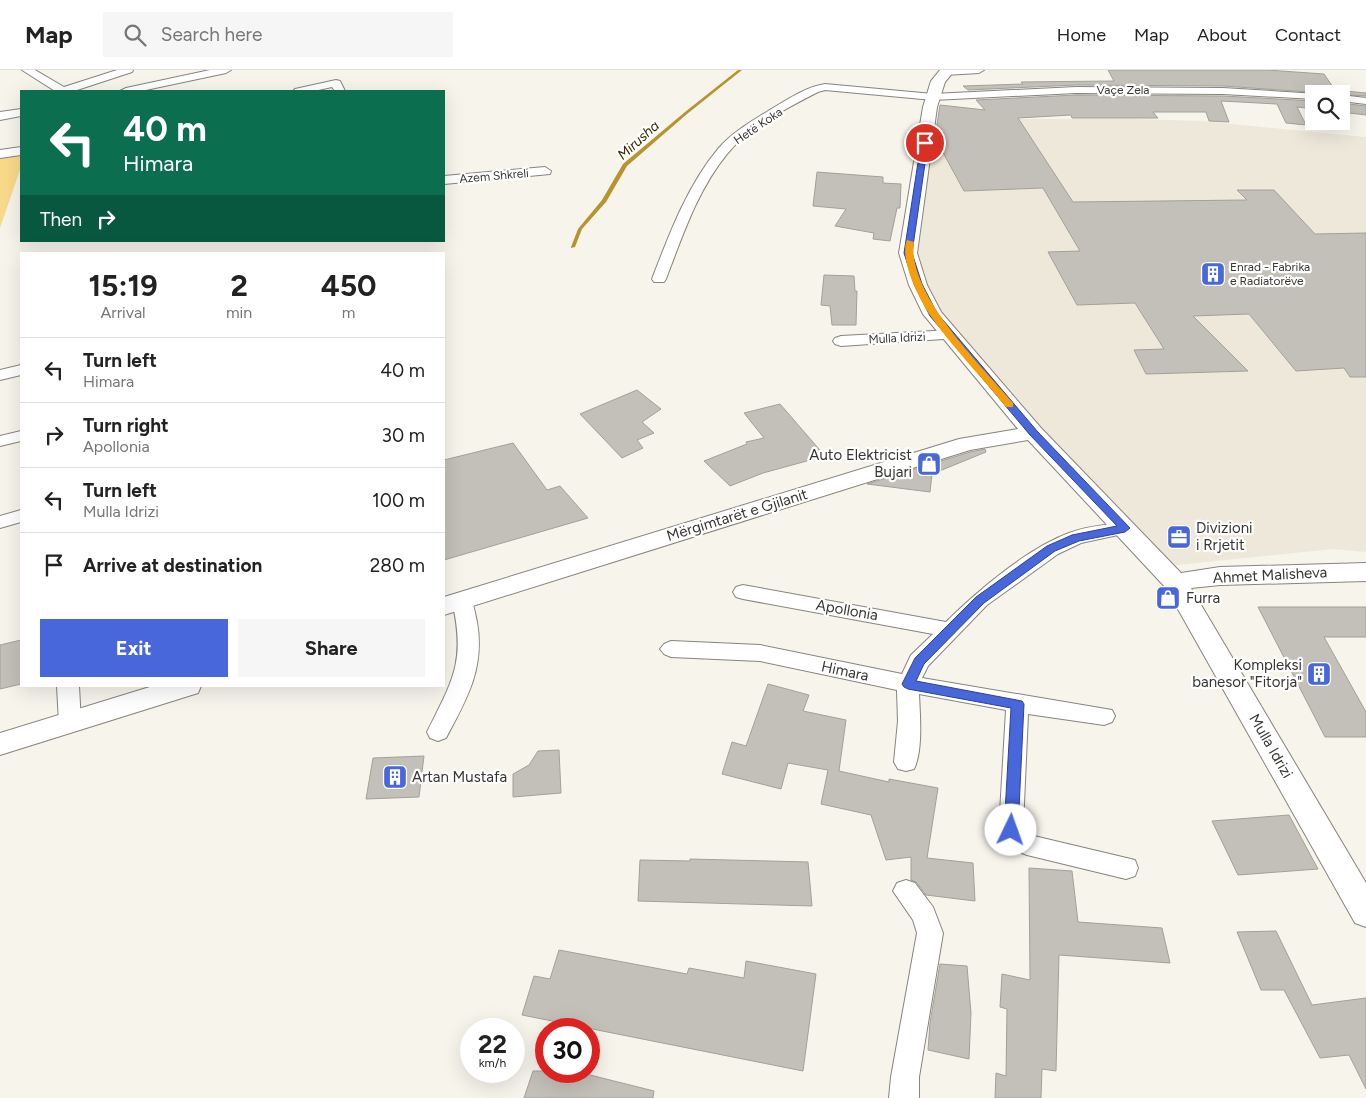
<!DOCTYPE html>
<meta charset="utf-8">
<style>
body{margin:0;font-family:Figtree,sans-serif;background:#f6f6f6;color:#222;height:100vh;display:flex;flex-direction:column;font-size:19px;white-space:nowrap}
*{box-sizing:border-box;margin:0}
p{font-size:16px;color:#767676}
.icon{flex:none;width:28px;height:28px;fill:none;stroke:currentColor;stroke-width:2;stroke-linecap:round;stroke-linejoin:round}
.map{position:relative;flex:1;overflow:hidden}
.details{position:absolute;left:20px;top:182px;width:425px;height:435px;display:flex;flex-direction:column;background:#fff;border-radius:0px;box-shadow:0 5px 20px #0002}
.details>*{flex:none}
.banner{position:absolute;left:20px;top:20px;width:425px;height:152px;border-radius:0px;box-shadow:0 5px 20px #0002;background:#0b6e4f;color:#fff;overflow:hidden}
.controls{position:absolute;left:1305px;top:15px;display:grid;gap:10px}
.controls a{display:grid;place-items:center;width:45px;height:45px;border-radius:0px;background:#fff;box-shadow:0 5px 20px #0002;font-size:25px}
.speed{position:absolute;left:460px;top:948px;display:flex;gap:10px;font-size:25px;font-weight:700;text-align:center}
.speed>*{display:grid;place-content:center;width:65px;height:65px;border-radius:50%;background:#fff;box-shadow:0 5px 20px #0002;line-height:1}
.speed small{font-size:12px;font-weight:400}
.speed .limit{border:8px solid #d22;background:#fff;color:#111}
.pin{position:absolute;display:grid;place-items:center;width:42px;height:42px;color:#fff;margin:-21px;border:2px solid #fff;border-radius:50%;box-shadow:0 1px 5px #0007}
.me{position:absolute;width:55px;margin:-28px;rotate:3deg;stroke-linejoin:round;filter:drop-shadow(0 0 4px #0008)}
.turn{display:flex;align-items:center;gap:18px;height:105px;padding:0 20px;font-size:22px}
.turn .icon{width:65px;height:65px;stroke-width:2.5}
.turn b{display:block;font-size:35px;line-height:42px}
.then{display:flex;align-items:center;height:48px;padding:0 20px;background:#0003;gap:10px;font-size:19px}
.eta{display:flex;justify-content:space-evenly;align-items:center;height:85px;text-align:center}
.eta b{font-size:30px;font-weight:700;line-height:35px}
.action{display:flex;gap:10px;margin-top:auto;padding:10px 20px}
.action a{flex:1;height:58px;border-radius:0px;background:#4767da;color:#fff;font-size:20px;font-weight:700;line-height:58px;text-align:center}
.action a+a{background:#f6f6f6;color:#222}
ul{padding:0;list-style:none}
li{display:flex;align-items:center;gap:15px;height:65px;padding:0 20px;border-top:1px solid #e0e0e0}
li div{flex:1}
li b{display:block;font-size:19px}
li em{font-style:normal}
header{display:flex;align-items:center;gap:30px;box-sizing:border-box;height:70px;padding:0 25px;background:#fff;border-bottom:1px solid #e0e0e0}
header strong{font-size:24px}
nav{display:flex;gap:28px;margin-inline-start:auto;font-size:18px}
.search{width:350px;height:45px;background:#f6f6f6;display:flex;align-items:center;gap:12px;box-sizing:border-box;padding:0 18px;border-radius:0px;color:#767676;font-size:19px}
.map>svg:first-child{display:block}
.built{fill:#eee8da}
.green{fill:#f9da8a}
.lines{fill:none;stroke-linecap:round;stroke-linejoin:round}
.stream{fill:#b8942f;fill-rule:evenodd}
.building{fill:#c3c0b9;stroke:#a3a099}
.minor-casing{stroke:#87847d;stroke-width:2}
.tertiary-casing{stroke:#87847d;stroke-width:2}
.minor{fill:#fff;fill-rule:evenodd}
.tertiary{fill:#fff;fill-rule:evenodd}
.route{fill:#4767da;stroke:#2e438e}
.slow{fill:#f59e0b}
.labels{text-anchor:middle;stroke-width:4.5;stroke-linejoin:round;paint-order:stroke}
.far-street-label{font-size:12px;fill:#363532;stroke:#fff}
.far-poi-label{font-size:12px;fill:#363532;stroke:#fff;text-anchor:start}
.far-water-label{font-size:14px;font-style:italic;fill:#372800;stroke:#fff}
.poi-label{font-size:15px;fill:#363532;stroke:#fff;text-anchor:start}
.street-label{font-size:15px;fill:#363532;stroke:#fff}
</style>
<header>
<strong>Map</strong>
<div class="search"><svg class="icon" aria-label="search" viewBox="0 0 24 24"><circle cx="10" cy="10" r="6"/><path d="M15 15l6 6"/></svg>Search here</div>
<nav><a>Home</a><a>Map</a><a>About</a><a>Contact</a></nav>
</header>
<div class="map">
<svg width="1366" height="1028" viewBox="0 0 1366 1028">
<rect width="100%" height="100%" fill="#f7f4ec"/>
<path class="built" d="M 1010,49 L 1134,49 L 1201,51 L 1366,67 L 1366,482 L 1333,479 L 1167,496 L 952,265 L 908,183 L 927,56 L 943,52 Z"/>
<path class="green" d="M 21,84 L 21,97 L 0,158 L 0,88 Z"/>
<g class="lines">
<path class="stream" d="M 738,0 L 742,0 L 687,44 L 627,96 L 606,132 L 582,159 L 575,177 L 571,178 L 571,177 L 578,159 L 602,130 L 623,94 L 685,42 Z"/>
</g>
<path class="building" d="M 1108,0 L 1267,0 L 1324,4 L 1335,20 L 1366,23 L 1366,26 L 1223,16 L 1076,15 L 968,20 L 963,16 L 1023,14 L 1021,12 L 1114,11 Z
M 1076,25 L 1223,26 L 1314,31 L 1314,39 L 1297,37 L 1306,55 L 1286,53 L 1277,34 L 1221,31 L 1229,52 L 1209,51 L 1206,42 L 1153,42 L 1158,48 L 1072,48 L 1071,45 L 1018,48 L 1073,132 L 1247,130 L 1237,120 L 1274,120 L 1315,164 L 1366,163 L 1366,307 L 1350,307 L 1344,298 L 1296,301 L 1249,244 L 1193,246 L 1248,301 L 1146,304 L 1134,280 L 1164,279 L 1135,233 L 1077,235 L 1048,182 L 1080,181 L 1043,118 L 964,121 L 935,68 L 940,35 L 985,40 L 976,30 Z
M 1341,33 L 1366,36 L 1366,45 L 1341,42 Z
M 817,102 L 883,107 L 883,113 L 901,114 L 900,138 L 897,138 L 890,171 L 873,169 L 874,163 L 835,156 L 846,139 L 813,136 Z
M 824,205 L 854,206 L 855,221 L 857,221 L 856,255 L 832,255 L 830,236 L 821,235 Z
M 637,320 L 661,339 L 642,352 L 654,363 L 637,370 L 643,378 L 622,388 L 580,344 Z
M 780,334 L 825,386 L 763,403 L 730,416 L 704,391 L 747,374 L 746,372 L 764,368 L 744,343 Z
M 513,373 L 547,420 L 560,416 L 588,448 L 444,490 L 444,390 Z
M 985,379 L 986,382 L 932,404 L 930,422 L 867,414 L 970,382 Z
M 1258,537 L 1366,537 L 1366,567 L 1324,567 L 1366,642 L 1366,667 L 1325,667 Z
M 21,570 L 21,614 L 0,619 L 0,575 Z
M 768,614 L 809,625 L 803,641 L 846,650 L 839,701 L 889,712 L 889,709 L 938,718 L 927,788 L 973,793 L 975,831 L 926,825 L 916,812 L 911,810 L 911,787 L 886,790 L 871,745 L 821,734 L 828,700 L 788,693 L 781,719 L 722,704 L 732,672 L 746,676 Z
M 559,680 L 561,723 L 513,727 L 513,704 L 529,695 L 538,681 Z
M 424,686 L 419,727 L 366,729 L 373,688 Z
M 1289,745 L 1318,799 L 1238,805 L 1212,751 Z
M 690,789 L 808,792 L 812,836 L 638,831 L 640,790 L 690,791 Z
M 1029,798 L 1072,801 L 1078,852 L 1162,858 L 1170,893 L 1059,885 L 1056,1001 L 1042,999 L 1041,1028 L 995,1028 L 996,1003 L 1006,1006 L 1007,939 L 1000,937 L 1002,904 L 1030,910 Z
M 1276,861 L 1312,935 L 1366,928 L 1366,1019 L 1349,985 L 1320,988 L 1284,920 L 1261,920 L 1237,862 Z
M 559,880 L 687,904 L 689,898 L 744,908 L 746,891 L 816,904 L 803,1001 L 522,945 L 534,906 L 550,909 Z
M 940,894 L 967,896 L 971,943 L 969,989 L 928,980 L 930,953 Z
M 533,1001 L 574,1001 L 654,1021 L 653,1028 L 524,1028 Z"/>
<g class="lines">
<defs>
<path id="minor" d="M 22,0 L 35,0 L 64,17 L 117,0 L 133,0 L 132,2 L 74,21 L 55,21 Z
M 210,0 L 231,0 L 226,3 L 141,21 L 120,21 L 126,18 Z
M 941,0 L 984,0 L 979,3 L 945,5 L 941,4 Z
M 336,10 L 340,11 L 345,21 L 335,21 L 332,17 L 314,21 L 293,21 L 295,19 Z
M 825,14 L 933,24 L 1076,17 L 1223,18 L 1318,24 L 1314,24 L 1314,29 L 1223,24 L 1076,23 L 933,30 L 825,20 L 818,22 C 787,38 749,57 727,84 C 698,119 682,167 666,209 L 664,212 L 654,212 L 652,209 C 669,165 687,116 718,79 C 732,62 754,50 773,38 C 790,28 806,17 825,14 Z
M 1341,25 L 1366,28 L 1366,34 L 1341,31 Z
M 21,39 L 21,46 L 0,50 L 0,42 Z
M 21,77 L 21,85 L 0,88 L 0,80 Z
M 545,97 L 551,101 L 550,104 L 444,114 L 444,106 Z
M 952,260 L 958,262 L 960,265 L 958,268 L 841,276 L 835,274 L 833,271 L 835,268 L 841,266 Z
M 21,295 L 21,305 L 0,310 L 0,300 Z
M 21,361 L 21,371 L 0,376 L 0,366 Z
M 21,440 L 21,452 L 0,458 L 0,446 Z
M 1125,452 L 1132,454 L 1135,458 L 1132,462 L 1081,473 L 1058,484 L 987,535 L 928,596 L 922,608 L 1112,640 L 1115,646 L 1112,652 L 1104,655 L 1028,644 L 1023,756 L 1034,766 L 1135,790 L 1138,798 L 1135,806 L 1126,809 L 1027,785 C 1015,781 1005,772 999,760 L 1006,640 L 919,624 C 920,645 923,681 914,699 L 906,701 L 898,699 L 894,692 L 898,651 L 897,620 L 760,591 L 671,587 L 664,584 L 660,579 L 664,574 L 671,571 L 760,575 L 902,604 L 911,585 L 933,564 L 743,529 L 736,527 L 733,522 L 736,517 L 743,515 L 946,552 C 977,521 1028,478 1069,463 C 1086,456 1107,455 1125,452 Z
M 462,524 L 469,526 C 474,534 475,543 477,552 C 485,598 467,629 446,668 L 438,671 L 430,668 L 427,662 C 453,610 466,591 452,531 L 455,526 Z
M 57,616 L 79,616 L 81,653 L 78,659 L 70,662 L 62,659 L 59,653 Z
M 906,810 L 915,813 L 933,837 L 943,863 L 919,1007 L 919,1028 L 889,1028 L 891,1007 L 917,863 L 913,850 L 893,821 L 897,813 Z"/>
<path id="tertiary" d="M 940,0 L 955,0 L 945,12 L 937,37 L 917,183 L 927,215 L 941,242 L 1041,358 L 1181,503 L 1220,497 L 1366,493 L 1366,511 L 1220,515 L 1191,518 L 1366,813 L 1366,857 L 1355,853 L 1166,518 L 1028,370 L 970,380 L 444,545 L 444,527 L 959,369 L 1018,359 L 923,244 L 909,215 L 899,183 L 923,37 L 931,11 Z
M 153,616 L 201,616 L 198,623 L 0,685 L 0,663 Z"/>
</defs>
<use href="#minor" class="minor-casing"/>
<use href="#tertiary" class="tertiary-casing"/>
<use href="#minor" class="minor"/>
<use href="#tertiary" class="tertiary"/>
</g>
<path class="route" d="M 925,71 L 928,73 L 912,183 L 922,214 L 937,243 L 1037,361 L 1130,458 L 1125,462 L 1079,471 L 1055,481 L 984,533 L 924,594 L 916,611 L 1022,631 L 1024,634 L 1018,760 L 1016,765 L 1011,766 L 1006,765 L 1004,760 L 1011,638 L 908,619 L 904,617 L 902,614 L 915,588 L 976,527 L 1047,476 L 1072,465 L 1117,456 L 1030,365 L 930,246 L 914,214 L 904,183 L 921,73 Z"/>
<path class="slow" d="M 907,170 L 914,172 C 906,223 982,296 1013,333 L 1013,337 L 1006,337 C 982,307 951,276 930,245 C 919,229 899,189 907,170 Z"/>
<defs>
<symbol id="building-square" viewBox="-11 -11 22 22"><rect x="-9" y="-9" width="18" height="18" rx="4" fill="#4767da" stroke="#fff"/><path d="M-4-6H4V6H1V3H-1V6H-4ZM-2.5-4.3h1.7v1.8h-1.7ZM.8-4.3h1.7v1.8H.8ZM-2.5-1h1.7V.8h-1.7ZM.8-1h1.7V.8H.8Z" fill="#fff"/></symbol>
<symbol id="shop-square" viewBox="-11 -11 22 22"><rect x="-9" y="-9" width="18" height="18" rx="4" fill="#4767da" stroke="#fff"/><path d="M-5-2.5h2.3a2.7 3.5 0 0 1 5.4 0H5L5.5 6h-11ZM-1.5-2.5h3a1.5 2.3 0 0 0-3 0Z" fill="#fff"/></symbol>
<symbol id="office-square" viewBox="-11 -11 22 22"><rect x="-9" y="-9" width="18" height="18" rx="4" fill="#4767da" stroke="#fff"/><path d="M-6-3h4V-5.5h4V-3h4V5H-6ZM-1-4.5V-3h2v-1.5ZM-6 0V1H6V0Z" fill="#fff"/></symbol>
</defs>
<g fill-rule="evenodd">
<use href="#building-square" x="1199" y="190" width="28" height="28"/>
<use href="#shop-square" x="915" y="380" width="28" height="28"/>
<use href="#office-square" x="1165" y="453" width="28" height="28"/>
<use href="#shop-square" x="1154" y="514" width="28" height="28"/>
<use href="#building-square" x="1305" y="590" width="28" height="28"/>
<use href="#building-square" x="381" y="693" width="28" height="28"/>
</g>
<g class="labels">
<g class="far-street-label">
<text x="1123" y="24">Vaçe Zela</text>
<text transform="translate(758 56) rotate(-34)" y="4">Hetë Koka</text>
<text transform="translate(494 106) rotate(-5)" y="4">Azem Shkreli</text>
<text transform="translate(897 268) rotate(-3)" y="4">Mulla Idrizi</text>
</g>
<g class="far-poi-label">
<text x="1230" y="201">Enrad - Fabrika<tspan x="1230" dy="14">e Radiatorëve</tspan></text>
</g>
<g class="far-water-label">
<text transform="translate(638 70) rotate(-42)" y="5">Mirusha</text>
</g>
<g class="poi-label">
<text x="912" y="390" text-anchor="end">Auto Elektricist<tspan x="912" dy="17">Bujari</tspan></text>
<text x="1196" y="463">Divizioni<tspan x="1196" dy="17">i Rrjetit</tspan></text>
<text x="1186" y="533">Furra</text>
<text x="1302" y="600" text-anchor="end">Kompleksi<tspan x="1302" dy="17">banesor "Fitorja"</tspan></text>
<text x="412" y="712">Artan Mustafa</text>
</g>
<g class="street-label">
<text transform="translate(737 445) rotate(-17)" y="5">Mërgimtarët e Gjilanit</text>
<text transform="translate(1270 505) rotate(-3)" y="5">Ahmet Malisheva</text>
<text transform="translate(847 540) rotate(10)" y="5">Apollonia</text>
<text transform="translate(845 601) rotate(12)" y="5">Himara</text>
<text transform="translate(1271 676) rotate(60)" y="5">Mulla Idrizi</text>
</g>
</g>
</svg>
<div class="controls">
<a><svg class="icon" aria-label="search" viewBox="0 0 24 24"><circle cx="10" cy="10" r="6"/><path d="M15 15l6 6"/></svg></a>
</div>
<div class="speed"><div>22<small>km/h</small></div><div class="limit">30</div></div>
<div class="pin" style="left:925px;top:73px;background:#d93025"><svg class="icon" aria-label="arrive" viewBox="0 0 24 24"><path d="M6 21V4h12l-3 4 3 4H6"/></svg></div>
<svg class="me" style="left:1011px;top:760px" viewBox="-20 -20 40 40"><circle r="19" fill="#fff"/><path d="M0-13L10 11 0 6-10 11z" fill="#4767da"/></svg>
<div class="banner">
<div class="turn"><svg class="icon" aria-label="left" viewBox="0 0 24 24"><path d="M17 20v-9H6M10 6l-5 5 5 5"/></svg><div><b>40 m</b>Himara</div></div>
<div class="then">Then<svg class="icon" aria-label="right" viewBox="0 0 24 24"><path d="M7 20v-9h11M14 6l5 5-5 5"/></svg></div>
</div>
<section class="details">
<div class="eta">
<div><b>15:19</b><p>Arrival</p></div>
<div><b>2</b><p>min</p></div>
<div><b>450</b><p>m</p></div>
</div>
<ul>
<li><svg class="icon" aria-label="left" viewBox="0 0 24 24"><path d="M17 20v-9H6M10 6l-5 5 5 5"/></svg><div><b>Turn left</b><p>Himara</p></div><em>40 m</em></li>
<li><svg class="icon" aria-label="right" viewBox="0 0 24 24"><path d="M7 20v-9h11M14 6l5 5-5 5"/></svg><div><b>Turn right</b><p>Apollonia</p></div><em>30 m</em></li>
<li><svg class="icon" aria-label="left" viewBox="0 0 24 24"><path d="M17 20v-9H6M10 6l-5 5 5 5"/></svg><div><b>Turn left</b><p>Mulla Idrizi</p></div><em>100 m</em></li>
<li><svg class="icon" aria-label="arrive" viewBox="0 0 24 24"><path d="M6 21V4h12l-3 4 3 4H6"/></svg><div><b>Arrive at destination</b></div><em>280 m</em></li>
</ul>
<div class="action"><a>Exit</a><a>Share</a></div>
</section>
</div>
